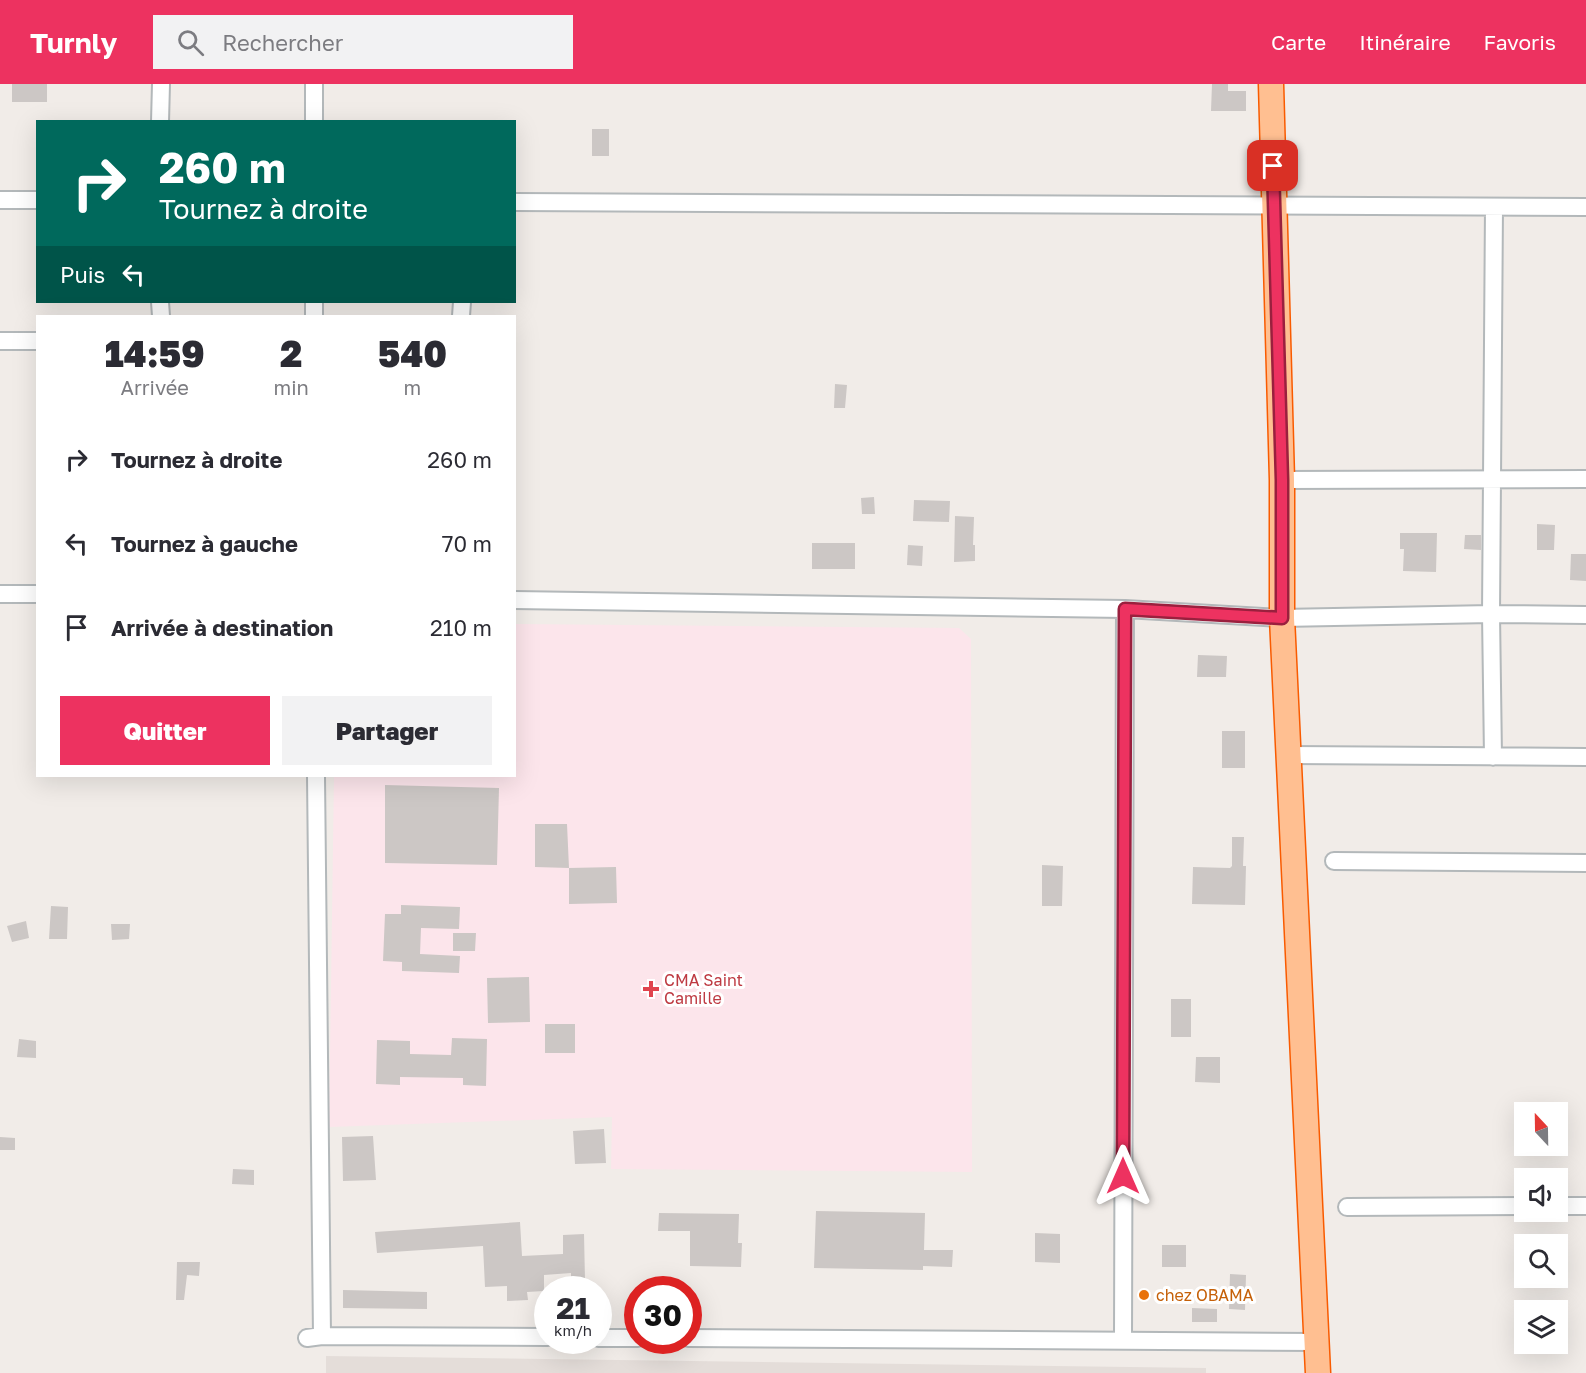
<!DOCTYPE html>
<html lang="fr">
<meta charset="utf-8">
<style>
body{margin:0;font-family:"Golos Text",sans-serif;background:#f2f2f3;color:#2b2b33;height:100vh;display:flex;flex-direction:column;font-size:22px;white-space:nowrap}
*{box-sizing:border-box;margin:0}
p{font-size:20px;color:#7c7c81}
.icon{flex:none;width:33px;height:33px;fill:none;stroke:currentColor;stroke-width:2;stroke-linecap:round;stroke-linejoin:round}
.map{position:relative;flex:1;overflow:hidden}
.side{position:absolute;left:36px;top:231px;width:480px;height:462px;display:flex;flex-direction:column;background:#fff;border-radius:0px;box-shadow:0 6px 24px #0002}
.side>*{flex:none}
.hud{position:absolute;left:36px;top:36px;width:480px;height:183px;border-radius:0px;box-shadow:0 6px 24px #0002;background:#00695c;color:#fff;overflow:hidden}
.needle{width:39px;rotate:338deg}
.controls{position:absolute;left:1514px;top:1018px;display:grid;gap:12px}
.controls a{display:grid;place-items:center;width:54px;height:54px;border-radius:0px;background:#fff;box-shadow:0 6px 24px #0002;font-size:30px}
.speed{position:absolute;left:534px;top:1192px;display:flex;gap:12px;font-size:30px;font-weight:700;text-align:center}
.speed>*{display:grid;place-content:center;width:78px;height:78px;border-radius:50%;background:#fff;box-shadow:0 6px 24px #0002;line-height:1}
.speed small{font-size:15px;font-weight:400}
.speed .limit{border:9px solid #d22;background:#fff;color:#111}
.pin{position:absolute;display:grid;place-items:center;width:51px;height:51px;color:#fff;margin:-26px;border-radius:12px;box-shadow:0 3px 9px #0006}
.me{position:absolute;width:66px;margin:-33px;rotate:0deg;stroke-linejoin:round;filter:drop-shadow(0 0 4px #0008)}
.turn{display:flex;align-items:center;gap:21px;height:126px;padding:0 24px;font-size:27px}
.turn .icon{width:78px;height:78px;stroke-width:2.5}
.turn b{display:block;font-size:42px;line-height:51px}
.then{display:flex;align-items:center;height:57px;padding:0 24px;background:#0003;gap:12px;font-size:22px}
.eta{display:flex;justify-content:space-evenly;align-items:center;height:102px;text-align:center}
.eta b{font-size:36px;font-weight:800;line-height:42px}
.button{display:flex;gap:12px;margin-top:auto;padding:12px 24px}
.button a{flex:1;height:69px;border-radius:0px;background:#ed3260;color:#fff;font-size:24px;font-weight:800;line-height:69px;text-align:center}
.button a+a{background:#f2f2f3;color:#2b2b33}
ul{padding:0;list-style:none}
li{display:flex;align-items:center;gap:18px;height:84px;padding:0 24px}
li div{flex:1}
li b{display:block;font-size:22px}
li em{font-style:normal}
header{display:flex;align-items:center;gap:36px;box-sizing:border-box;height:84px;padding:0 30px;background:#ed3260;color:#fff}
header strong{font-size:28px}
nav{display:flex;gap:33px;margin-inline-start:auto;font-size:21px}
.search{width:420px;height:54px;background:#f2f2f3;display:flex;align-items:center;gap:15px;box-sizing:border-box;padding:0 21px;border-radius:0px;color:#7c7c81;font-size:22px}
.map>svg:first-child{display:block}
.education{fill:#e4ddd9}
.medical{fill:#fce5eb}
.building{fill:#ccc7c5}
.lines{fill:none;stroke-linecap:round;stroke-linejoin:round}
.minor-casing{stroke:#b3b8ba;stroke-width:20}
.highway-casing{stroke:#f95b00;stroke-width:27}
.minor{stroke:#fff;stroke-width:16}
.highway{stroke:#ffbf91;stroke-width:24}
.route-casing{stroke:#9a203e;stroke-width:15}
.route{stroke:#ed3260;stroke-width:10}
.health-dot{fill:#e0444e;stroke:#fff;stroke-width:2}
.food-dot{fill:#e8710a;stroke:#fff;stroke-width:2}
.labels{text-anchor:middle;stroke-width:6;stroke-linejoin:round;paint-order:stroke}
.health-label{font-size:16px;fill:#be3a42;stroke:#fff;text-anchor:start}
.food-label{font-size:16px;fill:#c56008;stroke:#fff;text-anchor:start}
</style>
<header>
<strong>Turnly</strong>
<div class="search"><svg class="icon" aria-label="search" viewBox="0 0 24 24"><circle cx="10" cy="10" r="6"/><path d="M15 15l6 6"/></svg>Rechercher</div>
<nav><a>Carte</a><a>Itinéraire</a><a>Favoris</a></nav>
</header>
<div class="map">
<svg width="1586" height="1289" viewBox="0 0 1586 1289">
<rect width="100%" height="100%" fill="#f1ece8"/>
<path class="education" d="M 326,1272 L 1206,1284 L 1206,1289 L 326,1289 Z"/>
<path class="medical" d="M 515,540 L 959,544 L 971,555 L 972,1088 L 611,1085 L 612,1033 L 329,1043 L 334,692 L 514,692 Z"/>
<path class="building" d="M 12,0 L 47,0 L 47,18 L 12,18 Z
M 1212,0 L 1228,0 L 1228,7 L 1246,7 L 1246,27 L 1211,27 Z
M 592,45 L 609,45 L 609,72 L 592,72 Z
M 835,300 L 847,301 L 845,324 L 834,324 Z
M 874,413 L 875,430 L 862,430 L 861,414 Z
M 914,416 L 950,417 L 949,438 L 913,437 Z
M 955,432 L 974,433 L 973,461 L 975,461 L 975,477 L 954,478 Z
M 1537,440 L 1555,441 L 1554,466 L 1537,466 Z
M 1400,449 L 1437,449 L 1436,488 L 1403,487 L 1404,465 L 1400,465 Z
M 1465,451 L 1481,451 L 1481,466 L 1464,465 Z
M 812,459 L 855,459 L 855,485 L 812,485 Z
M 908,461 L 923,462 L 922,482 L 907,481 Z
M 1571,470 L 1586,470 L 1586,497 L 1570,496 Z
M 1198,571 L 1227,572 L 1226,593 L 1197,593 Z
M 1222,647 L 1245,647 L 1245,684 L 1222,684 Z
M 385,701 L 499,704 L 497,781 L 385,779 Z
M 535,740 L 567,740 L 569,784 L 535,783 Z
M 1232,753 L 1244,753 L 1243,782 L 1246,782 L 1245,821 L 1192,820 L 1193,783 L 1230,784 L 1232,782 Z
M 1042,781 L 1063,782 L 1062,822 L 1042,822 Z
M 616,783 L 617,819 L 569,820 L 569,784 Z
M 401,821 L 460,823 L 459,845 L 421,844 L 420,870 L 460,872 L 459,889 L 402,887 L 402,878 L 383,877 L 385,830 L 401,830 Z
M 51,822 L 68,823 L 67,855 L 49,855 Z
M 26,837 L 29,854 L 12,858 L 7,842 Z
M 111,840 L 130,840 L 129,855 L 112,856 Z
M 453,849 L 476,849 L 475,867 L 453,867 Z
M 529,893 L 530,938 L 488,939 L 487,894 Z
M 1171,915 L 1191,915 L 1191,953 L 1171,953 Z
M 545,940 L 575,940 L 575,969 L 545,969 Z
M 452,954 L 487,955 L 486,1002 L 463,1001 L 463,994 L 400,993 L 400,1001 L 376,1000 L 377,956 L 410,957 L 410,970 L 451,971 Z
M 19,955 L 36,957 L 36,974 L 17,973 Z
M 1196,973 L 1220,973 L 1220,999 L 1195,998 Z
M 604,1045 L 606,1079 L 575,1080 L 573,1047 Z
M 373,1052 L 376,1096 L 343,1097 L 342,1053 Z
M 0,1053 L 15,1054 L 15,1066 L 0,1066 Z
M 233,1085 L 254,1086 L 254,1101 L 232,1100 Z
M 816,1127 L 925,1129 L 924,1166 L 953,1166 L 952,1183 L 923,1182 L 923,1186 L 814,1184 Z
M 659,1129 L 739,1130 L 738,1159 L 742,1159 L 741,1183 L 690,1182 L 690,1147 L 658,1147 Z
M 520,1138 L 522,1172 L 563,1170 L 563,1151 L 584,1150 L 585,1196 L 571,1197 L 571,1189 L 544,1191 L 544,1207 L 527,1208 L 528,1216 L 507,1217 L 507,1202 L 485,1203 L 483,1162 L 377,1169 L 375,1148 Z
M 1035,1149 L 1060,1150 L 1060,1179 L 1035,1178 Z
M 1162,1161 L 1186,1161 L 1186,1183 L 1162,1183 Z
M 177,1178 L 200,1178 L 199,1192 L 187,1191 L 184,1216 L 176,1216 Z
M 1230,1190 L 1246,1191 L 1245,1226 L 1229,1225 Z
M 343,1206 L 427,1208 L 427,1225 L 343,1224 Z
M 1192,1224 L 1217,1225 L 1217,1238 L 1192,1238 Z"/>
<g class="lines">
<defs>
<path id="minor" d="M 160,38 L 161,0
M 314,38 L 314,0
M 0,116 L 38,116
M 514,118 L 1586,123
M 160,218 L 161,232
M 314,232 L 314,218
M 461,232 L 462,218
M 0,257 L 38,257
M 1282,396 L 1586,395
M 0,510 L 38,510
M 514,516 L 1125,525 L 1282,534 L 1491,530 L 1586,531
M 1289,671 L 1586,673
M 1493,673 L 1491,530 L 1494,123
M 316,692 L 322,1252
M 1334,777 L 1586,779
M 1557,1122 L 1586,1122
M 1347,1123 L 1524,1122
M 307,1254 L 322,1252 L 548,1253
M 598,1254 L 638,1254
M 688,1254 L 1317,1258
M 1123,1257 L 1125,525"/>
<path id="highway" d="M 1271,0 L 1282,396 L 1282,534 L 1318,1289"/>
</defs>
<use href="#minor" class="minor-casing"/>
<use href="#highway" class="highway-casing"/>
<use href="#minor" class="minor"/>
<use href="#highway" class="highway"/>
</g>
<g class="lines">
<defs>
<path id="route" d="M 1123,1092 L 1125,525 L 1282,534 L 1282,396 L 1273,82"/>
</defs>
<use href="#route" class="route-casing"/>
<use href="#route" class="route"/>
</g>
<path class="health-dot" d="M648 896h6v6h6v6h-6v6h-6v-6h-6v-6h6z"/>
<circle class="food-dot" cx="1144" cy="1211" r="6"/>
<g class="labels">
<g class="health-label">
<text x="664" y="902">CMA Saint<tspan x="664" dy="18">Camille</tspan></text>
</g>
<g class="food-label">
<text x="1156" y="1217">chez OBAMA</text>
</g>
</g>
</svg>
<div class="controls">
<a><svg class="needle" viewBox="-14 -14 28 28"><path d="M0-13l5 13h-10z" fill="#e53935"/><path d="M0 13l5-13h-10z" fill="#7c7c81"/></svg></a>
<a><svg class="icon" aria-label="sound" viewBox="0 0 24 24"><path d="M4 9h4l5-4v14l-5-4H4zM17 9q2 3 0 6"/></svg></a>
<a><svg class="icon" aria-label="search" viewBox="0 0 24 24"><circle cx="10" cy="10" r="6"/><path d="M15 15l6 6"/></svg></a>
<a><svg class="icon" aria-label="layers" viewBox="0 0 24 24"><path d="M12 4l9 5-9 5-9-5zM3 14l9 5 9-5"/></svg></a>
</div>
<div class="speed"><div>21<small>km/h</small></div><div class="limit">30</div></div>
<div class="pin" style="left:1273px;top:82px;background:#d93025"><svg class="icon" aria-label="arrive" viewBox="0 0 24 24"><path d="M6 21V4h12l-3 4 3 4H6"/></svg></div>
<svg class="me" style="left:1123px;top:1092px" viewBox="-20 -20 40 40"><path d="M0-17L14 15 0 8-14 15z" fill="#ed3260" stroke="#fff" stroke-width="4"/></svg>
<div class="hud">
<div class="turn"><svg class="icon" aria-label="right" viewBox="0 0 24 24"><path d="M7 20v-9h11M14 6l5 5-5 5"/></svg><div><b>260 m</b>Tournez à droite</div></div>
<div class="then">Puis<svg class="icon" aria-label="left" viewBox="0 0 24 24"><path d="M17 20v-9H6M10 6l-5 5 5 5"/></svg></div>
</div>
<section class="side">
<div class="eta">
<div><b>14:59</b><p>Arrivée</p></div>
<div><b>2</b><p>min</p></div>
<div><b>540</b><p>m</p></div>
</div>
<ul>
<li><svg class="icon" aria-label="right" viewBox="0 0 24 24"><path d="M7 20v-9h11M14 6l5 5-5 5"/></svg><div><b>Tournez à droite</b></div><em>260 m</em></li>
<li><svg class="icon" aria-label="left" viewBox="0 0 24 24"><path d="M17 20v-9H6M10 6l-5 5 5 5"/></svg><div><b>Tournez à gauche</b></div><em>70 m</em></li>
<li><svg class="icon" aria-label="arrive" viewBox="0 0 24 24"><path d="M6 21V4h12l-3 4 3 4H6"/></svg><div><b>Arrivée à destination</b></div><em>210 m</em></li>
</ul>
<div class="button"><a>Quitter</a><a>Partager</a></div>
</section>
</div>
